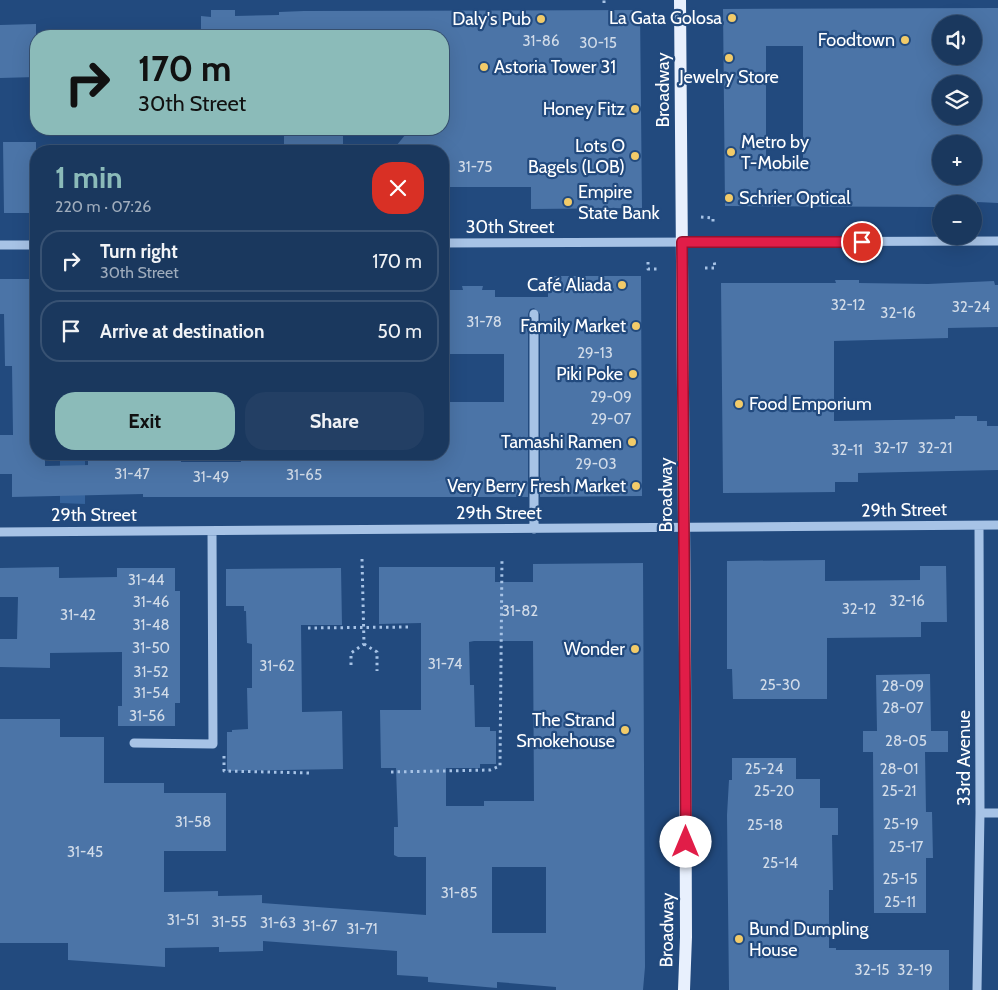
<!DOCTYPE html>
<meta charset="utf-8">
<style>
body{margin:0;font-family:Cabin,sans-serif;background:#233f64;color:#f1f3f6;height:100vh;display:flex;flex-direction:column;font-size:19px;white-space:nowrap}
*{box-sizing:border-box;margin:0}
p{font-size:16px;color:#9facbc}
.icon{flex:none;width:28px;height:28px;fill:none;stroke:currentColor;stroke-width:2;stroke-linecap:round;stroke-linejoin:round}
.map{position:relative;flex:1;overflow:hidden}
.details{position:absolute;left:30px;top:145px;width:419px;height:315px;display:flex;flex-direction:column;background:#1a385e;border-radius:20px;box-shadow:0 5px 20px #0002,0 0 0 1px #385273}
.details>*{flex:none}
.guide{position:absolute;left:30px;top:30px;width:419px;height:105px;border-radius:20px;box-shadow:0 5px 20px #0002,0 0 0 1px #385273;background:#8bbbb9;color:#111;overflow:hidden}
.buttons{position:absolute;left:932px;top:15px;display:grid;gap:10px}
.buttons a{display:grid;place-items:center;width:50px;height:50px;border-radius:50%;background:#1a385e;box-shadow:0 5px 20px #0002,0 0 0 1px #385273;font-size:25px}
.pin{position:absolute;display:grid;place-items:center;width:42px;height:42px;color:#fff;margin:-21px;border:2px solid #fff;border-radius:50%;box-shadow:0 1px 5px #0007}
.me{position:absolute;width:55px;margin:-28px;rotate:0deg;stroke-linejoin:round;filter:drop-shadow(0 0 4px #0008)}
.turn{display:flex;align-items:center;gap:18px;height:105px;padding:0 25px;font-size:22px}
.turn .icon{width:65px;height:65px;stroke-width:2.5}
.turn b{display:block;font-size:35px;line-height:42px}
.round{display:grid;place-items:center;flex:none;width:52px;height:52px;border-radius:20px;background:#233f64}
.head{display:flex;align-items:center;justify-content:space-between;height:85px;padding:0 25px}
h1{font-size:30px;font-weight:700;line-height:38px;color:#8bbbb9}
.button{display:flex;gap:10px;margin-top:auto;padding:10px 25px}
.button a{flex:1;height:58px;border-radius:20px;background:#8bbbb9;color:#111;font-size:20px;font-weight:700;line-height:58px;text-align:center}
.button a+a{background:#233f64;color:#f1f3f6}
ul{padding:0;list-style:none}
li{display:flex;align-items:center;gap:15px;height:62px;margin:0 10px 8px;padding:0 15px;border:2px solid #385273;border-radius:20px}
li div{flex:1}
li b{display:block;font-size:19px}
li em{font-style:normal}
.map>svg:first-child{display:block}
.green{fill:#35639c}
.building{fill:#4b74a7;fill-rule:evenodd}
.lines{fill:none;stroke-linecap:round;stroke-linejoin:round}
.path{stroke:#a7c3e6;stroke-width:3;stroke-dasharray:2.5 4;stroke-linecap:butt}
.minor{stroke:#a7c3e6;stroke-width:9}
.major{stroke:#e8f0fd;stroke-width:12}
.route-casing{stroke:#92132f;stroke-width:12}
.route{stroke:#e11d48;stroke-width:9}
.poi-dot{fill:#f2cb69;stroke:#224a7e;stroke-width:2}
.labels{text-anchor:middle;stroke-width:4.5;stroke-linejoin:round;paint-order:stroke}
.number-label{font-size:15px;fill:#d2dce9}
.poi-label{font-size:18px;fill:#fff;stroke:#224a7e;text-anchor:end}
.street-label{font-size:18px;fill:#fff;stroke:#224a7e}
</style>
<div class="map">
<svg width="998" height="990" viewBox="0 0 998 990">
<rect width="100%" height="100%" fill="#224a7e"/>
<path class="green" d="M 60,454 L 85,454 L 85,504 L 60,503 Z"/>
<path class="building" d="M 998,8 L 998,203 L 977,202 L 977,207 L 974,207 L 974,204 L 941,204 L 941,207 L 725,206 L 723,9 ZM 941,24 L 974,24 L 974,56 L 941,56 ZM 766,46 L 803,46 L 803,167 L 766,167 ZM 941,84 L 974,84 L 974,116 L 941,116 ZM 941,144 L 974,144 L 974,176 L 941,176 Z
M 211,10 L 235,10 L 235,16 L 279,15 L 279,12 L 304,11 L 640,10 L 642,208 L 531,209 L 531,187 L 442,187 L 442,151 L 392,151 L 410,129 L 442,129 L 442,36 L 201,36 L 201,16 L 211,17 Z
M 36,24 L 36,77 L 0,78 L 0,25 Z
M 284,129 L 307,129 L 307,132 L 343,132 L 343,151 L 284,151 Z
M 3,142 L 36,142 L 36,213 L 4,213 Z
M 548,276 L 641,276 L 642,496 L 540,497 L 540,314 L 534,308 L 530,309 L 528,314 L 528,497 L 143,497 L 143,494 L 12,497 L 12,474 L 0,474 L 0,435 L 13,435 L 12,366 L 5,366 L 4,314 L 0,314 L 0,279 L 36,279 L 36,311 L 31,311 L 32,401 L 36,401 L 36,454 L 45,454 L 45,466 L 88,465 L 88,454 L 181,454 L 181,462 L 241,462 L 241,454 L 442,454 L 442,402 L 504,402 L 504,354 L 450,354 L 449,290 L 463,290 L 462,286 L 483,286 L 482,290 L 495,290 L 495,297 L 548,297 Z
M 835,280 L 859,280 L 859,283 L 928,284 L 994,281 L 995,285 L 998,285 L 998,327 L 948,328 L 948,338 L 834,341 L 834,421 L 955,419 L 955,416 L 977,416 L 977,421 L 987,421 L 987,426 L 998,426 L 998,470 L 858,473 L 858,482 L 835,482 L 835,492 L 723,493 L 721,283 L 836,283 Z
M 825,560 L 825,581 L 920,580 L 920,566 L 946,566 L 947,622 L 921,622 L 921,637 L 827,638 L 827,699 L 733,699 L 732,669 L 727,669 L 727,561 Z
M 643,563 L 645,967 L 643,990 L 556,990 L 556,987 L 497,982 L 497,988 L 428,982 L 428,977 L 397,975 L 397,951 L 289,943 L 263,941 L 263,951 L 219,952 L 219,947 L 165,948 L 165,967 L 68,960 L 68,943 L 0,943 L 0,719 L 60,719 L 60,737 L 104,737 L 104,783 L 164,783 L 164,793 L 226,793 L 226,851 L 164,851 L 164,892 L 218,891 L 218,896 L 262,895 L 262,903 L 426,915 L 426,857 L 398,857 L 394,855 L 394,827 L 398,827 L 396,768 L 381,768 L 380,710 L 421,710 L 421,623 L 379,624 L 379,567 L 495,567 L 495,582 L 533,582 L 533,564 ZM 474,641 L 533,641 L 534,801 L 484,801 L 484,806 L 446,806 L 446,768 L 480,768 L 480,764 L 496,764 L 496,731 L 490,731 L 490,727 L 475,727 L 474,685 L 470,685 L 469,642 ZM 492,867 L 546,867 L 546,933 L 492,933 Z
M 59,567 L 59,578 L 117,577 L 117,568 L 175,568 L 175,591 L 180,591 L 180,703 L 175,703 L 175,726 L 118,726 L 118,706 L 122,706 L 122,652 L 50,653 L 50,668 L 0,667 L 0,639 L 17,639 L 18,597 L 0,597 L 0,568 Z
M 341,568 L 342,625 L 301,625 L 302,712 L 342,711 L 343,769 L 227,771 L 227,732 L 232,732 L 232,730 L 248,729 L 247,688 L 252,688 L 252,644 L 247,643 L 246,611 L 244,611 L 244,606 L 226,606 L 226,569 Z
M 930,674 L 931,731 L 948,731 L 948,752 L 925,752 L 926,812 L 932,812 L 933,858 L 926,858 L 926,913 L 874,913 L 873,752 L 863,752 L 863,731 L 877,731 L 876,675 Z
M 732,758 L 796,758 L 796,779 L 820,779 L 820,808 L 838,808 L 838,835 L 832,835 L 833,890 L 829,890 L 829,948 L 836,948 L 836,950 L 949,950 L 949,990 L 729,990 L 727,815 L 729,780 L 732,780 Z"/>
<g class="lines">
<path class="path" d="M 604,3 L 604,0
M 701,217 L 713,218 L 713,225
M 648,262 L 648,269 L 658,269
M 705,268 L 715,268 L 714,259
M 362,559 L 364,644
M 308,628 L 408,627
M 364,644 L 377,652 L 377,671
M 351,665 L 351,653 L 364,644
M 224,756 L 224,771 L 310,773
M 391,772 L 490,770 L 500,766 L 502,558"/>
<path class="minor" d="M 442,243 L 998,241
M 0,245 L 36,245
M 534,529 L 534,314
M 0,532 L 998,525
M 134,743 L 213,744 L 212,531
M 980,813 L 998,813
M 977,990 L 980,813 L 979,526"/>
<path class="major" d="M 680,0 L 685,653 L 686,937 L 684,990"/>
</g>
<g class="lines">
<defs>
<path id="route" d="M 686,842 L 682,242 L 862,242"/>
</defs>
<use href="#route" class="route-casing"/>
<use href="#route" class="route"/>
</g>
<g class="poi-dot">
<circle cx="732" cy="18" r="5"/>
<circle cx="541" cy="19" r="5"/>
<circle cx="905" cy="40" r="5"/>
<circle cx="729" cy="58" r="5"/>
<circle cx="484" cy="67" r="5"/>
<circle cx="635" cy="109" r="5"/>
<circle cx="731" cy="152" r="5"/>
<circle cx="635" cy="156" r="5"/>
<circle cx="729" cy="198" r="5"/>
<circle cx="568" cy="202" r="5"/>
<circle cx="622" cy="285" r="5"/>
<circle cx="636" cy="326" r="5"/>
<circle cx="633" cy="374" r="5"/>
<circle cx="739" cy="404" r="5"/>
<circle cx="632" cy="442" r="5"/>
<circle cx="636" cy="486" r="5"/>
<circle cx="635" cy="649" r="5"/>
<circle cx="625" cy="730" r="5"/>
<circle cx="739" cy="939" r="5"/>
</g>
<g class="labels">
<g class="number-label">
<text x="541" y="46">31-86</text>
<text x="598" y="48">30-15</text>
<text x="475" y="172">31-75</text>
<text x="848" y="310">32-12</text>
<text x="971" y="312">32-24</text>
<text x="898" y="318">32-16</text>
<text x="484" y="327">31-78</text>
<text x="595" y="358">29-13</text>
<text x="611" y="402">29-09</text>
<text x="611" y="424">29-07</text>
<text x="891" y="453">32-17</text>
<text x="935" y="453">32-21</text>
<text x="847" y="455">32-11</text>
<text x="596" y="469">29-03</text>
<text x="132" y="479">31-47</text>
<text x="304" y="480">31-65</text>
<text x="211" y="482">31-49</text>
<text x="146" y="585">31-44</text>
<text x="907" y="606">32-16</text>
<text x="151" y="607">31-46</text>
<text x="859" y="614">32-12</text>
<text x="520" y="616">31-82</text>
<text x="78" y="620">31-42</text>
<text x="151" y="630">31-48</text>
<text x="151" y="653">31-50</text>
<text x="445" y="669">31-74</text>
<text x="277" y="671">31-62</text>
<text x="151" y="677">31-52</text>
<text x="780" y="690">25-30</text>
<text x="903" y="691">28-09</text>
<text x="151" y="698">31-54</text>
<text x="903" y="713">28-07</text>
<text x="147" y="721">31-56</text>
<text x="906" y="746">28-05</text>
<text x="764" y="774">25-24</text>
<text x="899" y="774">28-01</text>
<text x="774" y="796">25-20</text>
<text x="899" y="796">25-21</text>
<text x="193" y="827">31-58</text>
<text x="901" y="829">25-19</text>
<text x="765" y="830">25-18</text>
<text x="906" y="852">25-17</text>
<text x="85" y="857">31-45</text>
<text x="780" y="868">25-14</text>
<text x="900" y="884">25-15</text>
<text x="459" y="898">31-85</text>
<text x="900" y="907">25-11</text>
<text x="183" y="925">31-51</text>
<text x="229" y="927">31-55</text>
<text x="278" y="928">31-63</text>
<text x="320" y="931">31-67</text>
<text x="362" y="934">31-71</text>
<text x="872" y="975">32-15</text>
<text x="915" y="975">32-19</text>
</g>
<g class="poi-label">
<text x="722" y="24">La Gata Golosa</text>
<text x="531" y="25">Daly's Pub</text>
<text x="895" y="46">Foodtown</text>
<text x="494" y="73" text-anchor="start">Astoria Tower 31</text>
<text x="729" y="83" text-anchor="middle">Jewelry Store</text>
<text x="625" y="115">Honey Fitz</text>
<text x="741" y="148" text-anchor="start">Metro by<tspan x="741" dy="21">T-Mobile</tspan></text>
<text x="625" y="152">Lots O<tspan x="625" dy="21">Bagels (LOB)</tspan></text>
<text x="578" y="198" text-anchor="start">Empire<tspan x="578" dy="21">State Bank</tspan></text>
<text x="739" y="204" text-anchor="start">Schrier Optical</text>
<text x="612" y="291">Café Aliada</text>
<text x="626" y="332">Family Market</text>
<text x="623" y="380">Piki Poke</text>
<text x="749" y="410" text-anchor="start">Food Emporium</text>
<text x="622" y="448">Tamashi Ramen</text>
<text x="626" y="492">Very Berry Fresh Market</text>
<text x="625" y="655">Wonder</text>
<text x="615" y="726">The Strand<tspan x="615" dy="21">Smokehouse</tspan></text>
<text x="749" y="935" text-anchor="start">Bund Dumpling<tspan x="749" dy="21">House</tspan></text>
</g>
<g class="street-label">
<text transform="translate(663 90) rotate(-90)" y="6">Broadway</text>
<text x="510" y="233">30th Street</text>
<text transform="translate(666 495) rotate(-90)" y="6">Broadway</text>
<text transform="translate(904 510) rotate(-1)" y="6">29th Street</text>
<text x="499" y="519">29th Street</text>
<text x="94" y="521">29th Street</text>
<text transform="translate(964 758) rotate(-90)" y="6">33rd Avenue</text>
<text transform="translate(667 930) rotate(-89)" y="6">Broadway</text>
</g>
</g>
</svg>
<div class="buttons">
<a><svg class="icon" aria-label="sound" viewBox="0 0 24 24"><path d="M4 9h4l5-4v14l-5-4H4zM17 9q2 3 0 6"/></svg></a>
<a><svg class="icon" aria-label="layers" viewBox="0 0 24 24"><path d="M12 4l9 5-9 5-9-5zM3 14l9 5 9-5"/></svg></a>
<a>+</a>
<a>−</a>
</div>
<div class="pin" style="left:862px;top:242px;background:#d93025"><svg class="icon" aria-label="arrive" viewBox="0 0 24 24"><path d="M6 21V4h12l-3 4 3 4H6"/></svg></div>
<svg class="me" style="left:686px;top:842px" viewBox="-20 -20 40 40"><circle r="19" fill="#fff"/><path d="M0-13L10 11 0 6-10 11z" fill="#e11d48"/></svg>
<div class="guide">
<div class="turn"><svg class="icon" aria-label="right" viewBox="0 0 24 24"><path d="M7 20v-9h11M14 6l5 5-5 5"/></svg><div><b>170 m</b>30th Street</div></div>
</div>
<section class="details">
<div class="head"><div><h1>1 min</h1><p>220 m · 07:26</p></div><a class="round" style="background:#d93025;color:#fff"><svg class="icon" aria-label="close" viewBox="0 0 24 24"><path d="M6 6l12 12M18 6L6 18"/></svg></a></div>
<ul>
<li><svg class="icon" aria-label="right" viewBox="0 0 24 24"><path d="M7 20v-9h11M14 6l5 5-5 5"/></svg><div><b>Turn right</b><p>30th Street</p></div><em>170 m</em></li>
<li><svg class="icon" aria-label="arrive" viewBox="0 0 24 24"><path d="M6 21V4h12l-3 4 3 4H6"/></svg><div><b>Arrive at destination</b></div><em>50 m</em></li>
</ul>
<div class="button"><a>Exit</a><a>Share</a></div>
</section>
</div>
